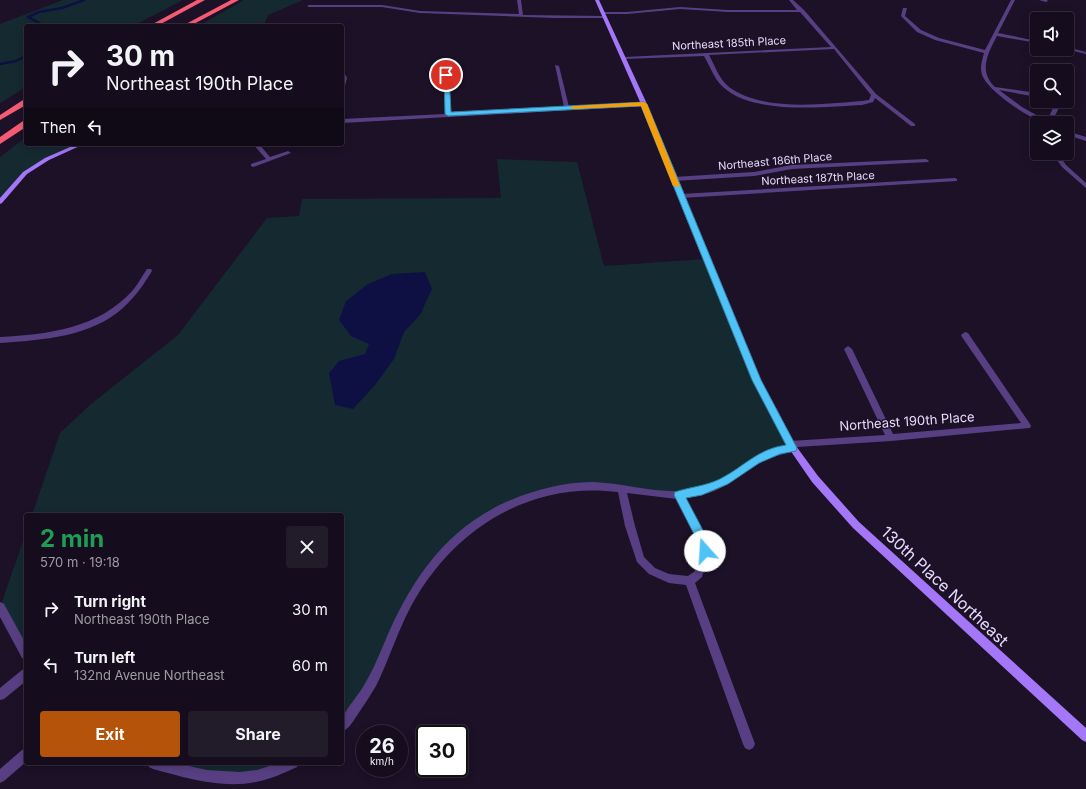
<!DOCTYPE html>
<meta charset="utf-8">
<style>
body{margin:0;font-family:Inter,sans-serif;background:#221b2a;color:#f1f3f6;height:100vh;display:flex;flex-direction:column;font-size:15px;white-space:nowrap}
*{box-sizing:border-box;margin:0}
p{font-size:13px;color:#9d9ca4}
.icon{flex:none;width:22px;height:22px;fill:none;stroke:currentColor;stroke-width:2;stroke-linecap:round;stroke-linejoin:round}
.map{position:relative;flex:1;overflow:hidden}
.details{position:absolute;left:24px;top:513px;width:320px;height:252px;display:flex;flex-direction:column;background:#150d1d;border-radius:4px;box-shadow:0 2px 10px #0003,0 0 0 1px #342d3b}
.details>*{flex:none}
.hud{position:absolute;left:24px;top:24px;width:320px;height:122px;border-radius:4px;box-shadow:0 2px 10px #0003,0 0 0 1px #342d3b;background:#150d1d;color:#f1f3f6;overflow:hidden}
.tools{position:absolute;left:1030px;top:12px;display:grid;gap:8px}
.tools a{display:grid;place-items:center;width:44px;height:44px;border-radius:4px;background:#150d1d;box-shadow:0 2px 10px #0003,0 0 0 1px #342d3b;font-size:20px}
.speed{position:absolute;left:356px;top:725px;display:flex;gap:8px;font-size:20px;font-weight:700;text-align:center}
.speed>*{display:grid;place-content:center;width:52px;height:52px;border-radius:50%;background:#150d1d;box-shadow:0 2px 10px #0003,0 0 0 1px #342d3b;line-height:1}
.speed small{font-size:10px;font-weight:400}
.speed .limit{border:2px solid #111;border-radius:6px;background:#fff;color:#111}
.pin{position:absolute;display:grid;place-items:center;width:34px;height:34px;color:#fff;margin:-17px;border:2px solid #fff;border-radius:50%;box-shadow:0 1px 4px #0007}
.me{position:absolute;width:44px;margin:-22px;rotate:341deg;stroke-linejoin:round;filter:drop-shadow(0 0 3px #0008)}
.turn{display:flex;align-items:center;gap:14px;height:84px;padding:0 16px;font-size:18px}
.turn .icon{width:52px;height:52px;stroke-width:2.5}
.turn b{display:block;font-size:28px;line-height:34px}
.then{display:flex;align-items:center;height:38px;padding:0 16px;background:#0003;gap:8px;font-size:15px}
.round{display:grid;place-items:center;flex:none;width:42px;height:42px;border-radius:4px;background:#221b2a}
.headline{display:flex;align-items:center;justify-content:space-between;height:68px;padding:0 16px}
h1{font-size:24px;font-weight:700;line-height:30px;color:#1e9e55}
.action{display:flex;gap:8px;margin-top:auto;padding:8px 16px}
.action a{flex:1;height:46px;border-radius:4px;background:#b45309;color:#fff;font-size:16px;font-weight:700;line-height:46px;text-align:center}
.action a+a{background:#221b2a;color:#f1f3f6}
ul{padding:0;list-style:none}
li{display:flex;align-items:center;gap:12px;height:56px;padding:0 16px}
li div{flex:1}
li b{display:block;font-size:15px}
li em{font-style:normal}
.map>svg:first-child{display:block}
.green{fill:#152931}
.water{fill:#0e1043}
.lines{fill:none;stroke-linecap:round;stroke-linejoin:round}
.stream{stroke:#0e1043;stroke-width:2.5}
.street{fill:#583f83;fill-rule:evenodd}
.secondary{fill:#a377f7;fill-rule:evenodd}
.highway{fill:#f55c74;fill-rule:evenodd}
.route{fill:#4fc3f7;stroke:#337fa1}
.slow{fill:#f59e0b}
.labels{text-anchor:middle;stroke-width:3;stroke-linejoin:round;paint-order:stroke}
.far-street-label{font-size:11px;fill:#e9dafd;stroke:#1c1127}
.street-label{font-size:13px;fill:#e9dafd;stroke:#1c1127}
.near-street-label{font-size:16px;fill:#e9dafd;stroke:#1c1127}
</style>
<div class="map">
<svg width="1086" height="789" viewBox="0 0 1086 789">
<rect width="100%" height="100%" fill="#1c1127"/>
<path class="green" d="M 63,0 L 183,0 L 133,26 L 26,26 L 26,87 L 0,103 L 0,24 Z
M 244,0 L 303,0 L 268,15 L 264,26 L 198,26 Z
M 26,137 L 26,144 L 82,144 L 47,159 L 25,173 L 0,200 L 0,157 Z
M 497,159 L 577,162 L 604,266 L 706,259 L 757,380 L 793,448 L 779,450 L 724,482 L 679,495 L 576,487 L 510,504 L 433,563 L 372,681 L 342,725 L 342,515 L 32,515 L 60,433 L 91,404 L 178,335 L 267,218 L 299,216 L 302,199 L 501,198 Z
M 26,532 L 26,654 L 0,608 Z
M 153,763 L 293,763 L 248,779 Z"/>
<path class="water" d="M 425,272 L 432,289 L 420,315 L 404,332 L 394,359 L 376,384 L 353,409 L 335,405 L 329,373 L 339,361 L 365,354 L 369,344 L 351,336 L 339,320 L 346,301 L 368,284 L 392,274 Z"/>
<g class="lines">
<path class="stream" d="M 38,26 L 41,24 L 28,17 L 39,12 L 62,8 L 84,0
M 26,34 L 24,36 L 26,38
M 0,64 L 16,61 L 26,56"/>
<path class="street" d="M 517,0 L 521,0 L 523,15 L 605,16 L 607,17 L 605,18 L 554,18 L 420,13 L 382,7 L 309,7 L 307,6 L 309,5 L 382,5 L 420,11 L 519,14 Z
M 789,0 L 793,0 L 804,10 L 876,94 L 915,124 L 915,126 L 911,126 L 875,98 L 873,102 L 862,105 C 824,107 753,115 723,87 C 714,79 710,66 704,56 L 624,59 L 622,58 L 624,57 L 831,47 L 800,12 L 728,12 L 680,9 L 627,14 L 603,14 L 601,13 L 603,12 L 627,12 L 680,7 L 728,10 L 797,10 ZM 834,49 L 871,95 L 869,100 L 862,101 C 822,104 763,112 729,87 C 719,79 715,66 709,55 Z
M 1011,0 L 1015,0 L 998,33 L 1037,41 L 1037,43 L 997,36 C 988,53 978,71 995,87 L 1037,93 L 1037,97 L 999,90 L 1022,107 L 1047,121 L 1053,108 L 1047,101 L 1053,101 L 1059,108 L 1051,123 C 1048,123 1044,123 1042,122 C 1026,116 990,92 983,77 C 979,69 982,61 984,53 L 935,40 L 917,32 L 901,16 L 903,8 L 907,8 L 905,16 L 921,30 L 939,38 L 985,50 Z
M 1039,0 L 1047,0 L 1048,1 L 1046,2 Z
M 1067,47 L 1086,52 L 1086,54 L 1065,49 L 1067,49 Z
M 555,65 L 559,66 L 569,107 L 644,102 L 647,104 L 644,106 L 342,123 L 342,119 L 445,114 L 444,75 L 446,74 L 448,75 L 451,113 L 564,107 Z
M 342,72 L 344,72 L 347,78 L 345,86 L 342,88 Z
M 1067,131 L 1086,137 L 1086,141 L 1067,135 Z
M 253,144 L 259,144 L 270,157 L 288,151 L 291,153 L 253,167 L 251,166 L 251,164 L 266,159 Z
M 1052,153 L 1058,153 L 1066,165 L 1086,183 L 1086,188 L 1062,167 Z
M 926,159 L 929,161 L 928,162 L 792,169 L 754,176 L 674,181 L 671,179 L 674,177 L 754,172 L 792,165 Z
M 955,178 L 957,179 L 957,181 L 681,198 L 678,196 L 681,194 Z
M 147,269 L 151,269 L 152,271 C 144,284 136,296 124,307 C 92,337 42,340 0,343 L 0,337 C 49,334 98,329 133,290 C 138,284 142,276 147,269 Z
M 965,332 L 968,333 L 1030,424 L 1031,426 L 1030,428 L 891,441 L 797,447 L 796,450 C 786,454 776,455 766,460 C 753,466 742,476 729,483 C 716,492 701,496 685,498 L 706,537 L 710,551 L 702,577 L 695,583 L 755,744 L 753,748 L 749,750 L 745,748 L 743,744 L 686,585 L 669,583 L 649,574 L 637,562 L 625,526 L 618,492 C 522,480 440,538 402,625 C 393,645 386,666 376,686 C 370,696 364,705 358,714 C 353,721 350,728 342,732 C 342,727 341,721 343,717 C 348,706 357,697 363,687 C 371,674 377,660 383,646 C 413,573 454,516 533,492 C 552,486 572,482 593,482 C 625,483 660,495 692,490 C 728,483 750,453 787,446 L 786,444 L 787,442 L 790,441 L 885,435 L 844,349 L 848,346 L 852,349 L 893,434 L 1021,423 L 962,337 L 961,335 ZM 627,493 L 677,499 L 697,538 L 700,551 L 695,571 L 688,576 L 669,574 L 655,568 L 644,557 L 635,526 Z
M 0,602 L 4,604 L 26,644 L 26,659 L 22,658 L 0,617 Z
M 26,669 L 26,681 L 4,699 L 0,700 L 0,688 L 22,670 Z
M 26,748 L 26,762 L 4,781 L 0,783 L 0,769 L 22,750 Z
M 147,763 L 175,763 L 207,770 L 240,772 L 257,770 L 279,763 L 299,763 L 297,767 C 284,773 271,779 256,782 C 221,789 187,778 153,769 L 149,767 Z"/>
<path class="secondary" d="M 595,0 L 599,0 L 647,104 L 761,380 L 796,446 L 818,476 L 859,522 L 1086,728 L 1086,742 L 1082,740 L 853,528 L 812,482 L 790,450 L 753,380 L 641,104 Z
M 77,144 L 82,145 L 49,160 L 27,174 L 2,203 L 0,204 L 0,198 L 23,172 L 45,158 Z"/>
<path class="highway" d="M 197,0 L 205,0 L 157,26 L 149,26 Z
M 231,0 L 239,0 L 190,26 L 182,26 Z
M 23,100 L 26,100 L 26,105 L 0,120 L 0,115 Z
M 23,121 L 26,121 L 26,127 L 0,144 L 0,137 Z"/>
</g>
<path class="route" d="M 444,73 L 449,75 L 451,112 L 644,102 L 647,104 L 761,380 L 797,448 L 796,451 L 780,454 L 759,463 L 728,484 L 702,495 L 686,498 L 705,534 L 711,551 L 709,554 L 705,556 L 701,554 L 696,538 L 674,495 L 675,492 C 690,487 706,486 720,479 C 744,467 757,449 786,445 L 752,380 L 641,106 L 448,116 L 445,114 Z"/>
<path class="slow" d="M 644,102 L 647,104 L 680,186 L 679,187 L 673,186 L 641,106 L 573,109 L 570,108 L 573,106 Z"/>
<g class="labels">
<g class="far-street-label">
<text transform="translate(729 43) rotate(-3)" y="4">Northeast 185th Place</text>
<text transform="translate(775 161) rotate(-5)" y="4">Northeast 186th Place</text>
<text transform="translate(818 178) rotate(-3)" y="4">Northeast 187th Place</text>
</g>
<g class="street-label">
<text transform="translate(907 421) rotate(-4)" y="5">Northeast 190th Place</text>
</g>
<g class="near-street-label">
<text transform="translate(945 586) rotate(43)" y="6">130th Place Northeast</text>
</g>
</g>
</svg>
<div class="tools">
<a><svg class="icon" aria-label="sound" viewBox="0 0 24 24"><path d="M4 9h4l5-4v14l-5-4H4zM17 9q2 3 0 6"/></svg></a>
<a><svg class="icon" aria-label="search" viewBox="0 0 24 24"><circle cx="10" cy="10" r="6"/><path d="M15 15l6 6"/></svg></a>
<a><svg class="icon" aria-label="layers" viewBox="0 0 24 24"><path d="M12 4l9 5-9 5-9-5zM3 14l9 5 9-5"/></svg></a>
</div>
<div class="speed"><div>26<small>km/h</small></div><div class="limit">30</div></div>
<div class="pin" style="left:446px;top:75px;background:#d93025"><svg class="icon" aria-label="arrive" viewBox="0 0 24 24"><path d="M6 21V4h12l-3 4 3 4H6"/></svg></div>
<svg class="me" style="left:705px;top:551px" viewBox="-20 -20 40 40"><circle r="19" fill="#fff"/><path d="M0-13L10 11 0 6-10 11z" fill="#4fc3f7"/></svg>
<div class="hud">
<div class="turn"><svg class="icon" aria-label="right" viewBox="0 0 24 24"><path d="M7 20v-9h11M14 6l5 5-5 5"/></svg><div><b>30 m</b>Northeast 190th Place</div></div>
<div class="then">Then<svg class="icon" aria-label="left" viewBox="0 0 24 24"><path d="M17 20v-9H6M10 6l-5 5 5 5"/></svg></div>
</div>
<section class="details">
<div class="headline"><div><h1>2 min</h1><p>570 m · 19:18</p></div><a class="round"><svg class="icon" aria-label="close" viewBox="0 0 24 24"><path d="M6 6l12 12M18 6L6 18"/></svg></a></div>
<ul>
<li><svg class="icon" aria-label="right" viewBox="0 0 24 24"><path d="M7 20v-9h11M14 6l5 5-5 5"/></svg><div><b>Turn right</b><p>Northeast 190th Place</p></div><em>30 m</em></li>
<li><svg class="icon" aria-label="left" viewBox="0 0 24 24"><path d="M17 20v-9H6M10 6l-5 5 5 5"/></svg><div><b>Turn left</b><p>132nd Avenue Northeast</p></div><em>60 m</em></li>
</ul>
<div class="action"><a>Exit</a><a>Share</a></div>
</section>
</div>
